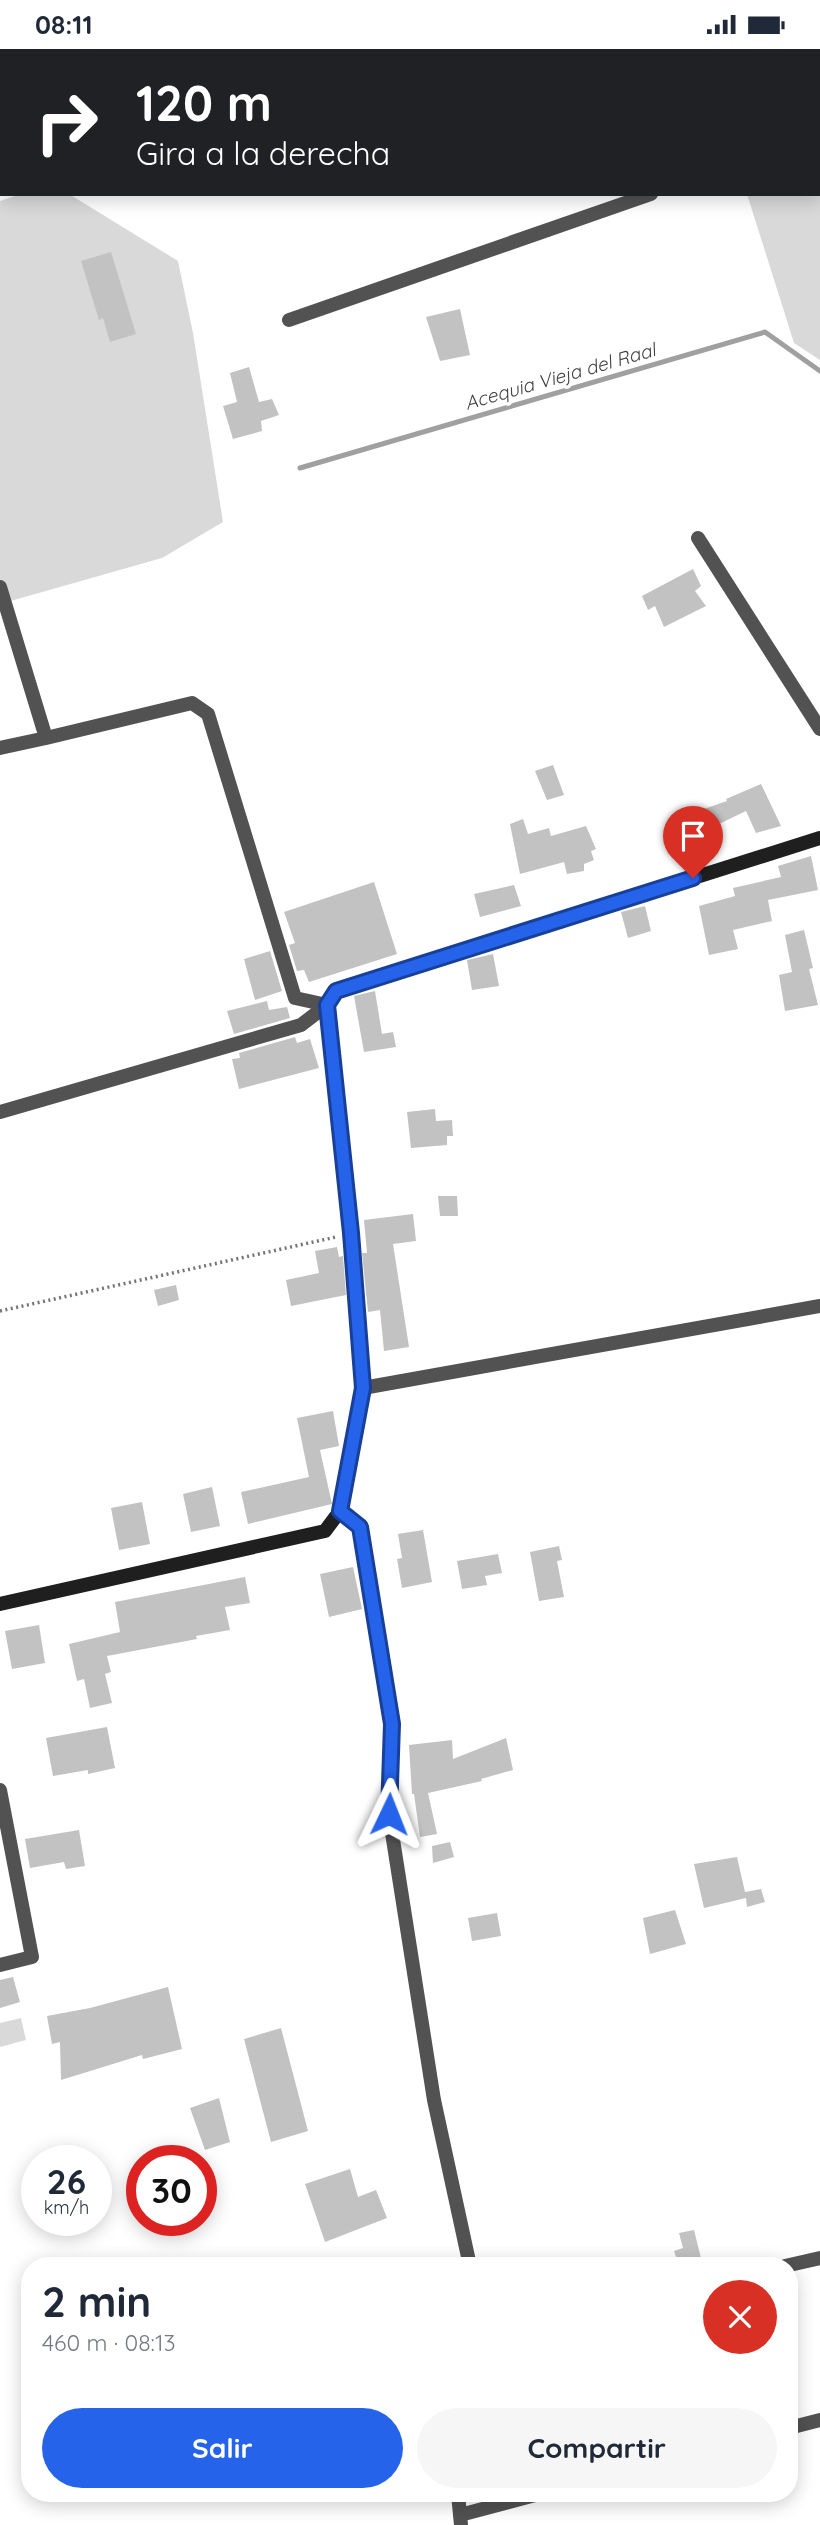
<!DOCTYPE html>
<html lang="es">
<meta charset="utf-8">
<style>
body{margin:0;font-family:Quicksand,sans-serif;background:#f6f6f7;color:#1f2937;height:100vh;display:flex;flex-direction:column;font-size:26px;white-space:nowrap}
*{box-sizing:border-box;margin:0}
p{font-size:23px;color:#747a83}
.icon{flex:none;width:38px;height:38px;fill:none;stroke:currentColor;stroke-width:2;stroke-linecap:round;stroke-linejoin:round}
.map{position:relative;flex:1;overflow:hidden}
.side{position:absolute;left:21px;top:2208px;width:777px;height:245px;display:flex;flex-direction:column;background:#fff;border-radius:28px;box-shadow:0 4px 18px #0003}
.side>*{flex:none}
.top-card{position:absolute;left:0px;top:0px;width:821px;height:147px;box-shadow:0 4px 18px #0003;background:#202124;color:#fff;overflow:hidden}
.speed{position:absolute;left:21px;top:2096px;display:flex;gap:14px;font-size:35px;font-weight:700;text-align:center}
.speed>*{display:grid;place-content:center;width:91px;height:91px;border-radius:50%;background:#fff;box-shadow:0 4px 18px #0003;line-height:1}
.speed small{font-size:18px;font-weight:400}
.speed .limit{border:10px solid #d22;background:#fff;color:#111}
.pin{position:absolute;display:grid;place-items:center;width:60px;height:60px;color:#fff;margin:-72px -30px;border-radius:50% 50% 50% 0;rotate:-45deg;box-shadow:0 0 7px #0007}
.pin .icon{rotate:45deg}
.me{position:absolute;width:77px;margin:-38px;rotate:2deg;stroke-linejoin:round;filter:drop-shadow(0 0 5px #0008)}
.turn{display:flex;align-items:center;gap:24px;height:147px;padding:0 21px;font-size:32px}
.turn .icon{width:91px;height:91px;stroke-width:2.5}
.turn b{display:block;font-size:49px;line-height:60px}
.round{display:grid;place-items:center;flex:none;width:74px;height:74px;border-radius:37px;background:#f6f6f7}
.headline{display:flex;align-items:center;justify-content:space-between;height:119px;padding:0 21px}
h1{font-size:42px;font-weight:700;line-height:52px}
.action{display:flex;gap:14px;margin-top:auto;padding:14px 21px}
.action a{flex:1;height:80px;border-radius:42px;background:#2563eb;color:#fff;font-size:28px;font-weight:700;line-height:80px;text-align:center}
.action a+a{background:#f6f6f7;color:#1f2937}
.status{display:flex;justify-content:space-between;align-items:center;height:49px;padding:0 35px;background:#fff;direction:ltr}
.status svg{height:19px;fill:currentColor}
.map>svg:first-child{display:block}
.green{fill:#d9d9d9}
.lines{fill:none;stroke-linecap:round;stroke-linejoin:round}
.stream{stroke:#a0a0a0;stroke-width:5}
.building{fill:#c2c2c2}
.path{stroke:#747474;stroke-width:3.5;stroke-dasharray:2 3.5;stroke-linecap:butt}
.street{stroke:#525252;stroke-width:14}
.secondary{stroke:#1f1f1f;stroke-width:14}
.route-casing{stroke:#184099;stroke-width:18}
.route{stroke:#2563eb;stroke-width:12}
.labels{text-anchor:middle;stroke-width:7;stroke-linejoin:round;paint-order:stroke}
.water-label{font-size:19px;font-style:italic;fill:#414141;stroke:#fff}
</style>
<div class="status"><b>08:11</b><svg viewBox="0 0 49 12"><path d="M0 12V9h3v3zM5 12V6h3v6zM10 12V3h3v9zM15 12V0h3v12zM26 1h20v11H26zM47 4h2v5h-2z"/></svg></div>
<div class="map">
<svg width="820" height="2476" viewBox="0 0 820 2476">
<rect width="100%" height="100%" fill="#fff"/>
<path class="green" d="M 820,101 L 820,311 L 794,294 L 747,145 L 819,145 Z
M 21,145 L 69,145 L 178,212 L 193,284 L 223,473 L 162,509 L 0,555 L 0,152 Z
M 21,1969 L 26,1991 L 0,1998 L 0,1974 Z"/>
<g class="lines">
<path class="stream" d="M 300,419 L 765,283 L 820,322"/>
</g>
<path class="building" d="M 111,203 L 136,285 L 110,293 L 103,269 L 99,271 L 81,212 Z
M 460,260 L 470,306 L 440,312 L 426,268 Z
M 249,318 L 259,353 L 272,350 L 279,366 L 261,372 L 262,382 L 233,390 L 223,357 L 237,353 L 230,324 Z
M 693,520 L 701,537 L 695,542 L 706,557 L 664,578 L 655,557 L 648,561 L 642,547 Z
M 553,716 L 564,746 L 547,751 L 535,722 Z
M 761,735 L 781,777 L 756,784 L 746,762 L 719,775 L 721,782 L 684,795 L 675,770 L 727,752 L 726,750 Z
M 523,770 L 528,785 L 549,779 L 551,787 L 586,777 L 596,800 L 591,802 L 594,811 L 584,815 L 584,822 L 567,825 L 564,813 L 520,825 L 510,775 Z
M 811,807 L 818,841 L 768,851 L 772,872 L 733,881 L 738,900 L 709,906 L 699,857 L 735,847 L 733,839 L 781,828 L 778,817 Z
M 374,833 L 397,905 L 309,933 L 304,921 L 297,922 L 289,896 L 295,894 L 284,863 Z
M 514,836 L 521,857 L 480,868 L 474,845 Z
M 645,857 L 651,882 L 628,889 L 621,863 Z
M 804,881 L 813,919 L 809,920 L 818,956 L 785,962 L 779,926 L 792,923 L 785,886 Z
M 270,902 L 282,942 L 255,951 L 244,910 Z
M 493,905 L 499,937 L 472,941 L 467,911 Z
M 375,942 L 382,985 L 393,983 L 396,998 L 364,1003 L 354,947 Z
M 267,952 L 269,961 L 287,958 L 290,969 L 234,985 L 227,962 Z
M 295,988 L 297,994 L 310,990 L 319,1019 L 239,1040 L 232,1010 L 240,1009 L 239,1004 Z
M 435,1060 L 436,1072 L 452,1071 L 453,1087 L 447,1087 L 447,1096 L 411,1099 L 407,1063 Z
M 438,1147 L 457,1147 L 458,1167 L 440,1167 Z
M 413,1165 L 416,1192 L 393,1195 L 409,1298 L 384,1302 L 380,1261 L 368,1263 L 362,1204 L 367,1204 L 364,1171 Z
M 337,1198 L 339,1208 L 343,1207 L 346,1246 L 291,1257 L 286,1231 L 319,1224 L 315,1202 Z
M 176,1236 L 179,1251 L 158,1257 L 154,1241 Z
M 333,1362 L 339,1397 L 320,1401 L 332,1455 L 248,1475 L 241,1443 L 309,1428 L 297,1369 Z
M 212,1438 L 220,1477 L 191,1483 L 183,1445 Z
M 142,1453 L 150,1495 L 119,1501 L 111,1459 Z
M 423,1481 L 432,1533 L 402,1539 L 397,1510 L 402,1509 L 398,1485 Z
M 559,1497 L 562,1511 L 557,1512 L 564,1548 L 539,1552 L 530,1503 Z
M 498,1505 L 502,1524 L 485,1527 L 487,1536 L 462,1540 L 457,1512 Z
M 353,1518 L 362,1560 L 329,1568 L 320,1525 Z
M 245,1528 L 250,1554 L 225,1558 L 230,1581 L 196,1587 L 197,1590 L 107,1607 L 111,1623 L 105,1625 L 112,1654 L 90,1659 L 84,1630 L 77,1632 L 69,1595 L 120,1583 L 115,1553 Z
M 39,1576 L 45,1614 L 12,1620 L 5,1582 Z
M 107,1678 L 115,1719 L 88,1725 L 88,1721 L 53,1727 L 46,1689 Z
M 506,1689 L 513,1721 L 481,1730 L 482,1732 L 428,1744 L 437,1785 L 420,1788 L 414,1745 L 412,1745 L 409,1696 L 452,1691 L 453,1710 Z
M 79,1781 L 85,1817 L 66,1820 L 64,1813 L 30,1819 L 25,1790 Z
M 450,1793 L 454,1808 L 433,1814 L 432,1797 Z
M 737,1808 L 745,1843 L 761,1840 L 765,1853 L 747,1858 L 746,1849 L 704,1859 L 694,1815 Z
M 675,1861 L 686,1895 L 650,1905 L 643,1869 Z
M 497,1864 L 501,1887 L 472,1892 L 468,1869 Z
M 13,1928 L 20,1953 L 0,1959 L 0,1931 Z
M 168,1938 L 182,2000 L 143,2010 L 142,2006 L 61,2031 L 60,1993 L 52,1995 L 47,1967 L 90,1959 Z
M 281,1979 L 308,2082 L 271,2093 L 244,1990 Z
M 219,2049 L 230,2093 L 205,2101 L 190,2059 Z
M 350,2120 L 358,2148 L 376,2141 L 387,2169 L 325,2193 L 305,2135 Z
M 694,2181 L 703,2217 L 679,2217 L 674,2202 L 683,2199 L 679,2184 Z"/>
<g class="lines">
<path class="path" d="M 123,0 L 123,2
M 0,1262 L 336,1188"/>
<path class="street" d="M 819,87 L 820,87
M 289,271 L 651,145
M 698,489 L 820,680
M 0,538 L 46,689 L 192,654 L 208,665 L 295,949 L 327,956 L 301,976 L 0,1063
M 0,699 L 46,689
M 363,1339 L 820,1257
M 340,1462 L 360,1477 L 392,1675 L 389,1765 L 434,2051 L 470,2217
M 0,1741 L 32,1908 L 0,1916
M 785,2217 L 820,2209
M 789,2379 L 820,2371
M 458,2445 L 461,2476
M 460,2466 L 539,2445"/>
<path class="secondary" d="M 0,1555 L 325,1482 L 340,1462 L 363,1339 L 351,1184 L 327,956 L 336,942 L 820,789"/>
</g>
<g class="lines">
<defs>
<path id="route" d="M 389,1765 L 392,1675 L 360,1478 L 340,1462 L 363,1339 L 351,1184 L 327,956 L 336,942 L 693,829"/>
</defs>
<use href="#route" class="route-casing"/>
<use href="#route" class="route"/>
</g>
<g class="labels">
<g class="water-label">
<text transform="translate(560 327) rotate(-16)" y="7">Acequia Vieja del Raal</text>
</g>
</g>
</svg>
<div class="speed"><div>26<small>km/h</small></div><div class="limit">30</div></div>
<div class="pin" style="left:693px;top:829px;background:#d93025"><svg class="icon" aria-label="arrive" viewBox="0 0 24 24"><path d="M6 21V4h12l-3 4 3 4H6"/></svg></div>
<svg class="me" style="left:389px;top:1765px" viewBox="-20 -20 40 40"><path d="M0-17L14 15 0 8-14 15z" fill="#2563eb" stroke="#fff" stroke-width="4"/></svg>
<div class="top-card">
<div class="turn"><svg class="icon" aria-label="right" viewBox="0 0 24 24"><path d="M7 20v-9h11M14 6l5 5-5 5"/></svg><div><b>120 m</b>Gira a la derecha</div></div>
</div>
<section class="side">
<div class="headline"><div><h1>2 min</h1><p>460 m · 08:13</p></div><a class="round" style="background:#d93025;color:#fff"><svg class="icon" aria-label="close" viewBox="0 0 24 24"><path d="M6 6l12 12M18 6L6 18"/></svg></a></div>
<div class="action"><a>Salir</a><a>Compartir</a></div>
</section>
</div>
